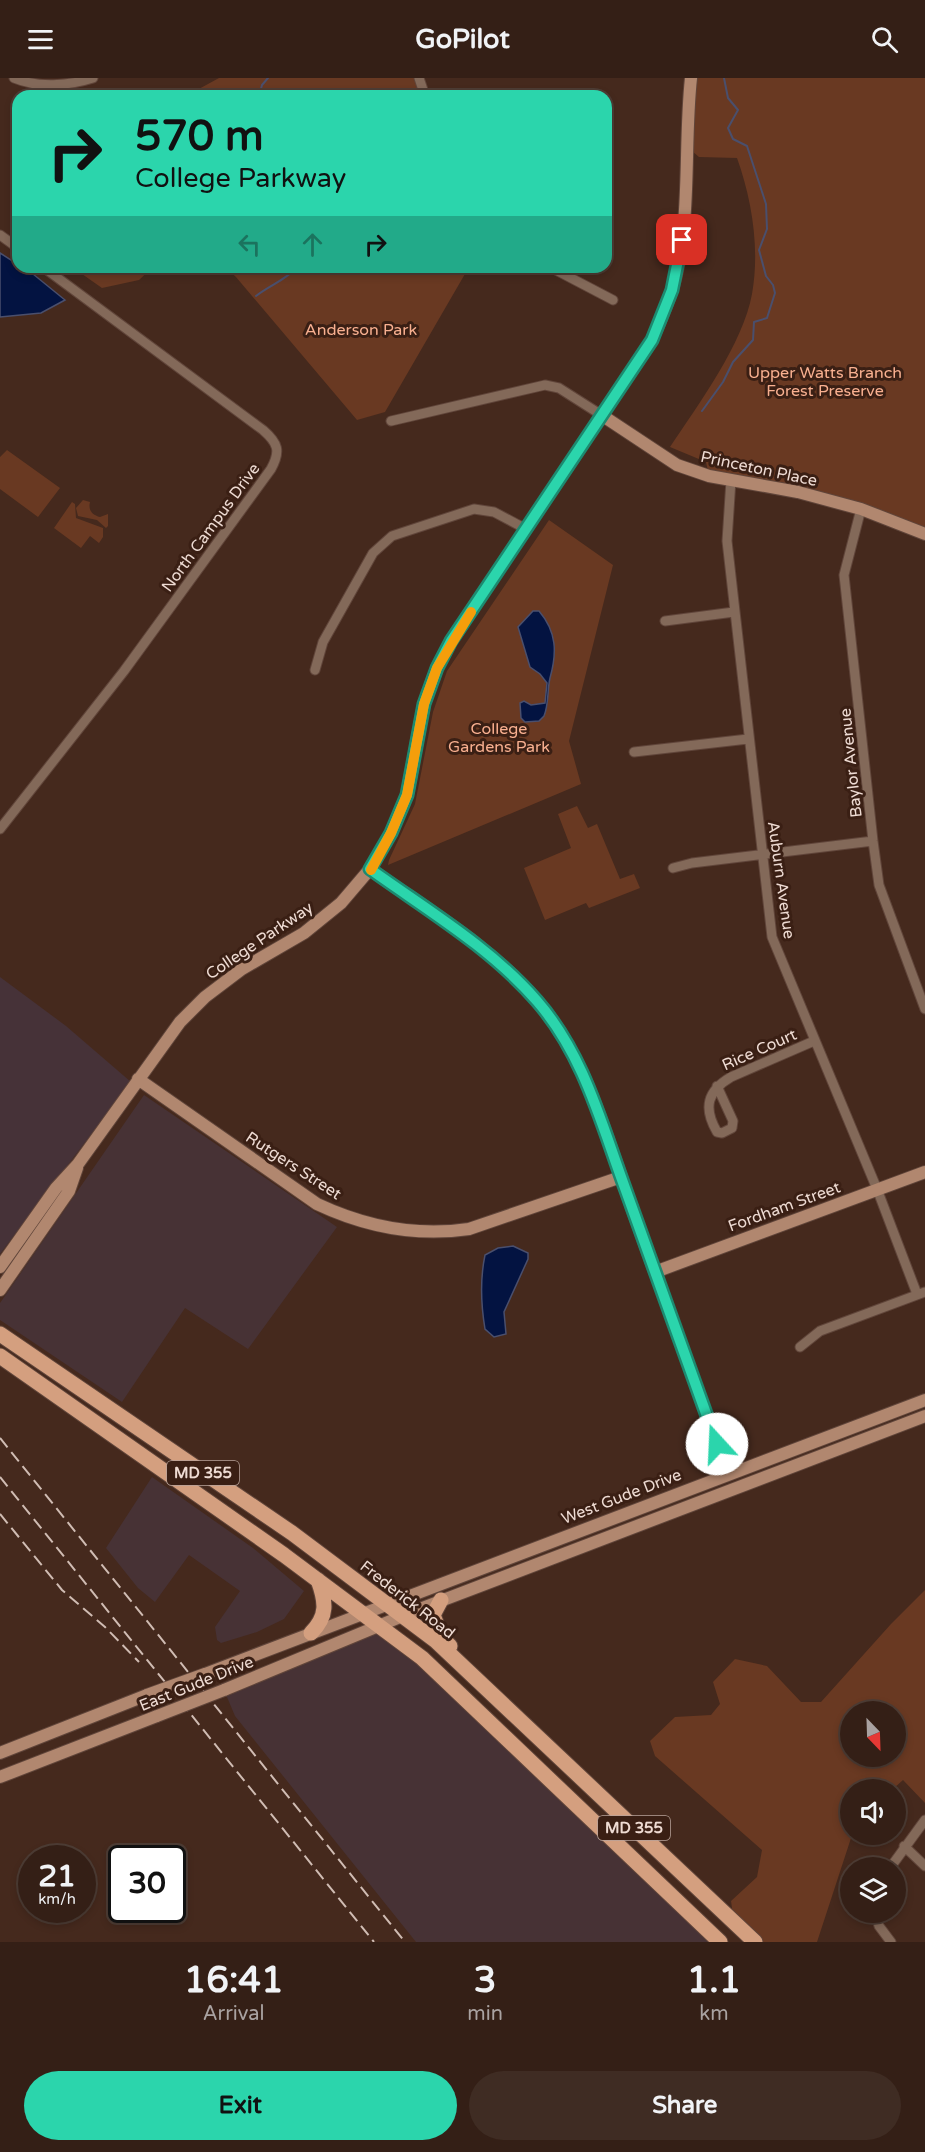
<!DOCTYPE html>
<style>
body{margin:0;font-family:"Varela Round",sans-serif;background:#3f2c23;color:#f1f3f6;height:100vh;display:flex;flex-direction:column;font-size:22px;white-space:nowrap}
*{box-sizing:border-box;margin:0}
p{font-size:20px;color:#a9a2a1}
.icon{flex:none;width:33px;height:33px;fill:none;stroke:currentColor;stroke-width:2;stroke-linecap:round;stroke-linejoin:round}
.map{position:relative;height:1864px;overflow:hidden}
.details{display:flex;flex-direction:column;background:#341f16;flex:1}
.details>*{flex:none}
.top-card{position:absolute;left:12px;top:12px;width:600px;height:183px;border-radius:18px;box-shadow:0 3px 9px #0003,0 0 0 2px #4e3d35;background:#2bd5ac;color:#111;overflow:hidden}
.needle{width:39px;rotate:157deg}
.tools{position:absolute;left:840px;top:1623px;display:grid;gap:12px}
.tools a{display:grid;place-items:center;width:66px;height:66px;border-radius:50%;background:#341f16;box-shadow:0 3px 9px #0003,0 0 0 2px #4e3d35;font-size:30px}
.speed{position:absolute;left:18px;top:1767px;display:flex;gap:12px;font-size:30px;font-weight:700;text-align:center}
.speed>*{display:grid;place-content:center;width:78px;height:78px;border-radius:50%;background:#341f16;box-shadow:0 3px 9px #0003,0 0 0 2px #4e3d35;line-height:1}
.speed small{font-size:15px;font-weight:400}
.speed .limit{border:3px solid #111;border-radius:9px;background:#fff;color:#111}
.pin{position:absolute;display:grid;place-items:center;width:51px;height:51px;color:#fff;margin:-26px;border-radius:12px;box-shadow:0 3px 9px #0006}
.me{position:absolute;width:66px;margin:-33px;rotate:340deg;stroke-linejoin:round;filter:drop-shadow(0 0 4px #0008)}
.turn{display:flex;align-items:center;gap:21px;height:126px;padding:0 24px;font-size:27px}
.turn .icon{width:78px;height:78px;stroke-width:2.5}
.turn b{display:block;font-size:42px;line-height:51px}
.lanes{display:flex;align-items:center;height:57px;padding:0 24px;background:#0003;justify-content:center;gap:30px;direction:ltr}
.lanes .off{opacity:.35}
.eta{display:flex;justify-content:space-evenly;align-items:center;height:102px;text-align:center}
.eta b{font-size:36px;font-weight:800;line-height:42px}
.button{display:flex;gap:12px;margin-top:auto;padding:12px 24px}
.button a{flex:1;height:69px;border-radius:36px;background:#2bd5ac;color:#111;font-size:24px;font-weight:800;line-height:69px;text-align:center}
.button a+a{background:#3f2c23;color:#f1f3f6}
header{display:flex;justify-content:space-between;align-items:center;height:78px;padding:0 24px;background:#341f16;font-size:27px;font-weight:800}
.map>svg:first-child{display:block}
.commercial{fill:#473235}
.industrial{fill:#463238}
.green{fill:#693922;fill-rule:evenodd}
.water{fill:#031341;stroke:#4a4f6d;stroke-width:1.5}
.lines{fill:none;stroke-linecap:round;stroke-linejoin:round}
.stream{stroke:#4a4f6d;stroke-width:2}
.street-casing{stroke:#60453a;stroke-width:11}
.secondary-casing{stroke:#60453a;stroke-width:14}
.primary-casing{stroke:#60453a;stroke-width:17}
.street{stroke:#836959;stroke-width:9}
.secondary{stroke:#b1876f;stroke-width:12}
.primary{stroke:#d49f7f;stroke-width:15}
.rail{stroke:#d0bcb3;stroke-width:2;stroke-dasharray:12 6;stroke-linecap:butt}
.secondary-bridge-casing{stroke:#60453a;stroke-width:14;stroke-linecap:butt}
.secondary-bridge{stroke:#b1876f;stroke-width:12}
.route-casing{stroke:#1c8a70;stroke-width:15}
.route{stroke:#2bd5ac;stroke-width:10}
.slow{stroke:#f59e0b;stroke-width:10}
.labels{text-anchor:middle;stroke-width:6;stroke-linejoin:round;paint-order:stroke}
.shield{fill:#3a1f14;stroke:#b8a39a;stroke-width:1.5}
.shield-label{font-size:15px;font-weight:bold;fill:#eedbd3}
.park-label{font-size:16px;fill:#f9b090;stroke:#3a1f14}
.street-label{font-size:16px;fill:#eedbd3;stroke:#3a1f14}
</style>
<header><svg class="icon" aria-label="menu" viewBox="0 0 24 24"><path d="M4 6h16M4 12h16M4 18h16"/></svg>GoPilot<svg class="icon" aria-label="search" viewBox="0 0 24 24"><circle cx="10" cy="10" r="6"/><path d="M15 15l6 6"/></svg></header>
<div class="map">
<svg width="925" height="1864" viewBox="0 0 925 1864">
<rect width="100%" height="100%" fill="#45291d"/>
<path class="commercial" d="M 144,1017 L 337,1149 L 248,1271 L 185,1230 L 122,1324 L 0,1242 L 0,1225 Z
M 152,1399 L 253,1470 L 304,1513 L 284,1541 L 257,1554 L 221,1565 L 217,1562 L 215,1549 L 240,1513 L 189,1477 L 155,1524 L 138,1510 L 106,1470 Z
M 380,1548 L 720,1864 L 416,1864 L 235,1638 L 224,1612 Z"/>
<path class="industrial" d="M 0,899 L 66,948 L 131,1004 L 0,1176 Z"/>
<path class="green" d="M 219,0 L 419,0 L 425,18 L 186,18 Z
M 691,0 L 925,0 L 925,452 L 888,440 L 709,398 L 706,384 L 670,369 C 698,327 743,266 752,216 C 760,171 752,122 737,80 L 699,79 L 686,68 Z
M 72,189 L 153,189 L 139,202 L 102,210 Z
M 225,189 L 469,189 L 385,334 L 357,342 L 236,199 Z
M 7,372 L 60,410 L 38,439 L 0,411 L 0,379 Z
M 83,422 L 90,424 C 88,432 92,437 100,439 L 108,436 L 108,448 L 106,450 L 97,442 L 78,438 L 76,430 Z
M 72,424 L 75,426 L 76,440 L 103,450 L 103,459 L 99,465 L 90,458 L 81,470 L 54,450 Z
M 549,442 L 613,487 L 569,663 L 581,706 L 388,787 L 389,782 L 415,726 L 433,634 L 447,593 Z
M 577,728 L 588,750 L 597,746 L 620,801 L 634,796 L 640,810 L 589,830 L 586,825 L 545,842 L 524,790 L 571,770 L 558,736 Z
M 925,1512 L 925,1725 L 903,1702 L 893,1711 L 850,1712 L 852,1757 L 817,1864 L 756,1864 L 733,1837 L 731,1823 L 757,1799 L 762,1772 L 655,1678 L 650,1663 L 675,1639 L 711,1637 L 720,1626 L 713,1604 L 735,1581 L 767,1588 L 801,1624 L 821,1624 L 891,1546 ZM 850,1634 L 896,1634 L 896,1678 L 850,1678 Z"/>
<path class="water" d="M 0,175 L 33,196 L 65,222 L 41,235 L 0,239 Z
M 533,533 L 539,533 C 557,554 557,575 550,600 C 547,613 549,626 544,638 L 539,643 L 525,644 L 521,640 L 520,625 L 524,623 L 531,627 L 545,625 L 547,605 L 540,596 L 530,589 L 518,549 Z
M 513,1168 L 528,1175 L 528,1181 L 504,1234 L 506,1256 L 494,1259 L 485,1251 C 481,1227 480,1201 485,1177 L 498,1170 Z"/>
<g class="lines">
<path class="stream" d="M 259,18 L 262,7 L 268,0
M 84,193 L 90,189
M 256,218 C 270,207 286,202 297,189
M 702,333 L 723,304 L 733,284 L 753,262 L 754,244 L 767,240 L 775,215 L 773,207 L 766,198 L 759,172 L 767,151 L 766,126 L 747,68 L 733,61 L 728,50 L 738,32 L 728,20 L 724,0"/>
<defs>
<path id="street" d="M 14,0 C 38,10 68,8 93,0
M 419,0 L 425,18
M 0,157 L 18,170
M 550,189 L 613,222
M 391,343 L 545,307 L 559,310 L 603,338
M 731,402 L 727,463 L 772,859 L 877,1111 L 917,1216
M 861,431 L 844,497 L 873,763 L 879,807 L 925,931
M 665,543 L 734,534
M 315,592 L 323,564 L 373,475 L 392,458 L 474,431 L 494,434 L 526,451
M 634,674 L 748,661
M 0,751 L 124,593 L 271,391 C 281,373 278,365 263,352 L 43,189
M 673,790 L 692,785 L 873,763
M 717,1008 L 733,1043 L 732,1050 L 722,1055 L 717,1054 C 703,1030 707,1013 731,999 L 814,963
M 655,1194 L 717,1366
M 800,1269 L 820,1253 L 925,1214
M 904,1768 L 925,1788
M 890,1790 L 925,1742
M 875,1834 L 879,1848 L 891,1864"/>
<path id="secondary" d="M 603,338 L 677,387 L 709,398 L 798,414 L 861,431 L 925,456
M 370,791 C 427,832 492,869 538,924 C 578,971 597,1029 617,1087 C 629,1122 642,1158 655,1194 L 925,1094
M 138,1001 L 317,1126 C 366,1149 415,1159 469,1151 L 621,1099
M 0,1189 L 56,1110 L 78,1086 L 180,944 L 205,919 L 242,891 L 304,855 L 341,825 L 370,791 L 391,755 L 407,717 L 424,626 L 437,590 L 451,563 L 652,262 C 661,240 671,220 676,197 C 691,133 684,65 691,0
M 0,1212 L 69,1113 L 77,1090
M 205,1596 L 925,1322
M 224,1612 L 417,1532 L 925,1338
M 0,1675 L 147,1617
M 0,1699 L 157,1638"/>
<path id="primary" d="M 0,1256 L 292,1455 L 436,1563 L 755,1864
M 0,1278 L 284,1477 L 422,1580 L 720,1864
M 441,1522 L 433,1537 L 442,1560 L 450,1568
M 311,1555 C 328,1538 326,1524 318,1502"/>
</defs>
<use href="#street" class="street-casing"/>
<use href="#secondary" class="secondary-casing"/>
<use href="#primary" class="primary-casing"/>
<use href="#street" class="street"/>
<use href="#secondary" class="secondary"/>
<use href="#primary" class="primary"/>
<path class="rail" d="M 0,1360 L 405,1864
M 0,1399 L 374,1864
M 0,1436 L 62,1512 L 105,1549 L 139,1584"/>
<defs>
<path id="secondary-bridge" d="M 147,1617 L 205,1596
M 157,1638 L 224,1612"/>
</defs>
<use href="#secondary-bridge" class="secondary-bridge-casing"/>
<use href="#secondary-bridge" class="secondary-bridge"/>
</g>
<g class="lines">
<defs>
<path id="route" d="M 682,162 L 672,212 L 652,262 L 451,563 L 437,590 L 424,626 L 407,717 L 391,755 L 370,791 C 427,832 490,869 537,923 C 584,977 601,1045 625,1110 C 656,1195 686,1281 717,1366"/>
</defs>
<use href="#route" class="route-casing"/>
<use href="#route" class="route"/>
<path class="slow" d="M 371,792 L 391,755 L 407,717 L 424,626 L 437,590 L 471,534"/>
</g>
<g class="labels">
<g class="shield">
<rect x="167" y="1383" width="72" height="24" rx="4.5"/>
<rect x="598" y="1738" width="72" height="24" rx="4.5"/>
</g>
<g class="shield-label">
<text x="203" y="1400">MD 355</text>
<text x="634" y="1755">MD 355</text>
</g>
<g class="park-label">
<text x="361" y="257">Anderson Park</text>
<text x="825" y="300">Upper Watts Branch<tspan x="825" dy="18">Forest Preserve</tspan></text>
<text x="499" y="656">College<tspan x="499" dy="18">Gardens Park</tspan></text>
</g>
<g class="street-label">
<text transform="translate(759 390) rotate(12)" y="6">Princeton Place</text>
<text transform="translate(210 449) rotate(-54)" y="6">North Campus Drive</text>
<text transform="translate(850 685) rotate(-96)" y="6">Baylor Avenue</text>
<text transform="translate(782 802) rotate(82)" y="6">Auburn Avenue</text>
<text transform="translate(259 862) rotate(-34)" y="6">College Parkway</text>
<text transform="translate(759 971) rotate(-24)" y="6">Rice Court</text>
<text transform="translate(294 1087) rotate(33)" y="6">Rutgers Street</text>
<text transform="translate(784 1128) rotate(-20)" y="6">Fordham Street</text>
<text transform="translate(621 1418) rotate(-21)" y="6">West Gude Drive</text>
<text transform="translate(408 1521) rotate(38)" y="6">Frederick Road</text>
<text transform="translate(196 1605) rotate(-22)" y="6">East Gude Drive</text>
</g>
</g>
</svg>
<div class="tools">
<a><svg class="needle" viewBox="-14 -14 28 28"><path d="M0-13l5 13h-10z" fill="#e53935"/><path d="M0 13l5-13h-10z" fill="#a9a2a1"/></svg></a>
<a><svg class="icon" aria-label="sound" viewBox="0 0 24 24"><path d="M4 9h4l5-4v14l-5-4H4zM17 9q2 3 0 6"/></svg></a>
<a><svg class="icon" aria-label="layers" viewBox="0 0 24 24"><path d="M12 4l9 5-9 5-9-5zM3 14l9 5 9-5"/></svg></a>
</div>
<div class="speed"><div>21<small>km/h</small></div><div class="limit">30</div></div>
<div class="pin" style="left:682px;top:162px;background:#d93025"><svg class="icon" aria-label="arrive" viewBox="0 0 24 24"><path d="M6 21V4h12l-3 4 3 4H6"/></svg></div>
<svg class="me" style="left:717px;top:1366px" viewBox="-20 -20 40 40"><circle r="19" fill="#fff"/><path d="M0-13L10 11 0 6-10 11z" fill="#2bd5ac"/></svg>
<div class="top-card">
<div class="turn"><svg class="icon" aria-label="right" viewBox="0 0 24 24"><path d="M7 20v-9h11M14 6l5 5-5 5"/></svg><div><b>570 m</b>College Parkway</div></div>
<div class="lanes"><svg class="icon off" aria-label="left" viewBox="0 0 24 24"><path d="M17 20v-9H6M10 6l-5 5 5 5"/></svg><svg class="icon off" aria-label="ahead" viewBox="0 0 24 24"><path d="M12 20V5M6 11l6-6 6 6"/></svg><svg class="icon" aria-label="right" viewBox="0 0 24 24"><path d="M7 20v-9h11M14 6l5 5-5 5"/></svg></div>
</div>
</div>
<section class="details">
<div class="eta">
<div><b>16:41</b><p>Arrival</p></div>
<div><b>3</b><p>min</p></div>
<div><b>1.1</b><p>km</p></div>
</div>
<div class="button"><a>Exit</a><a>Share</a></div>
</section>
